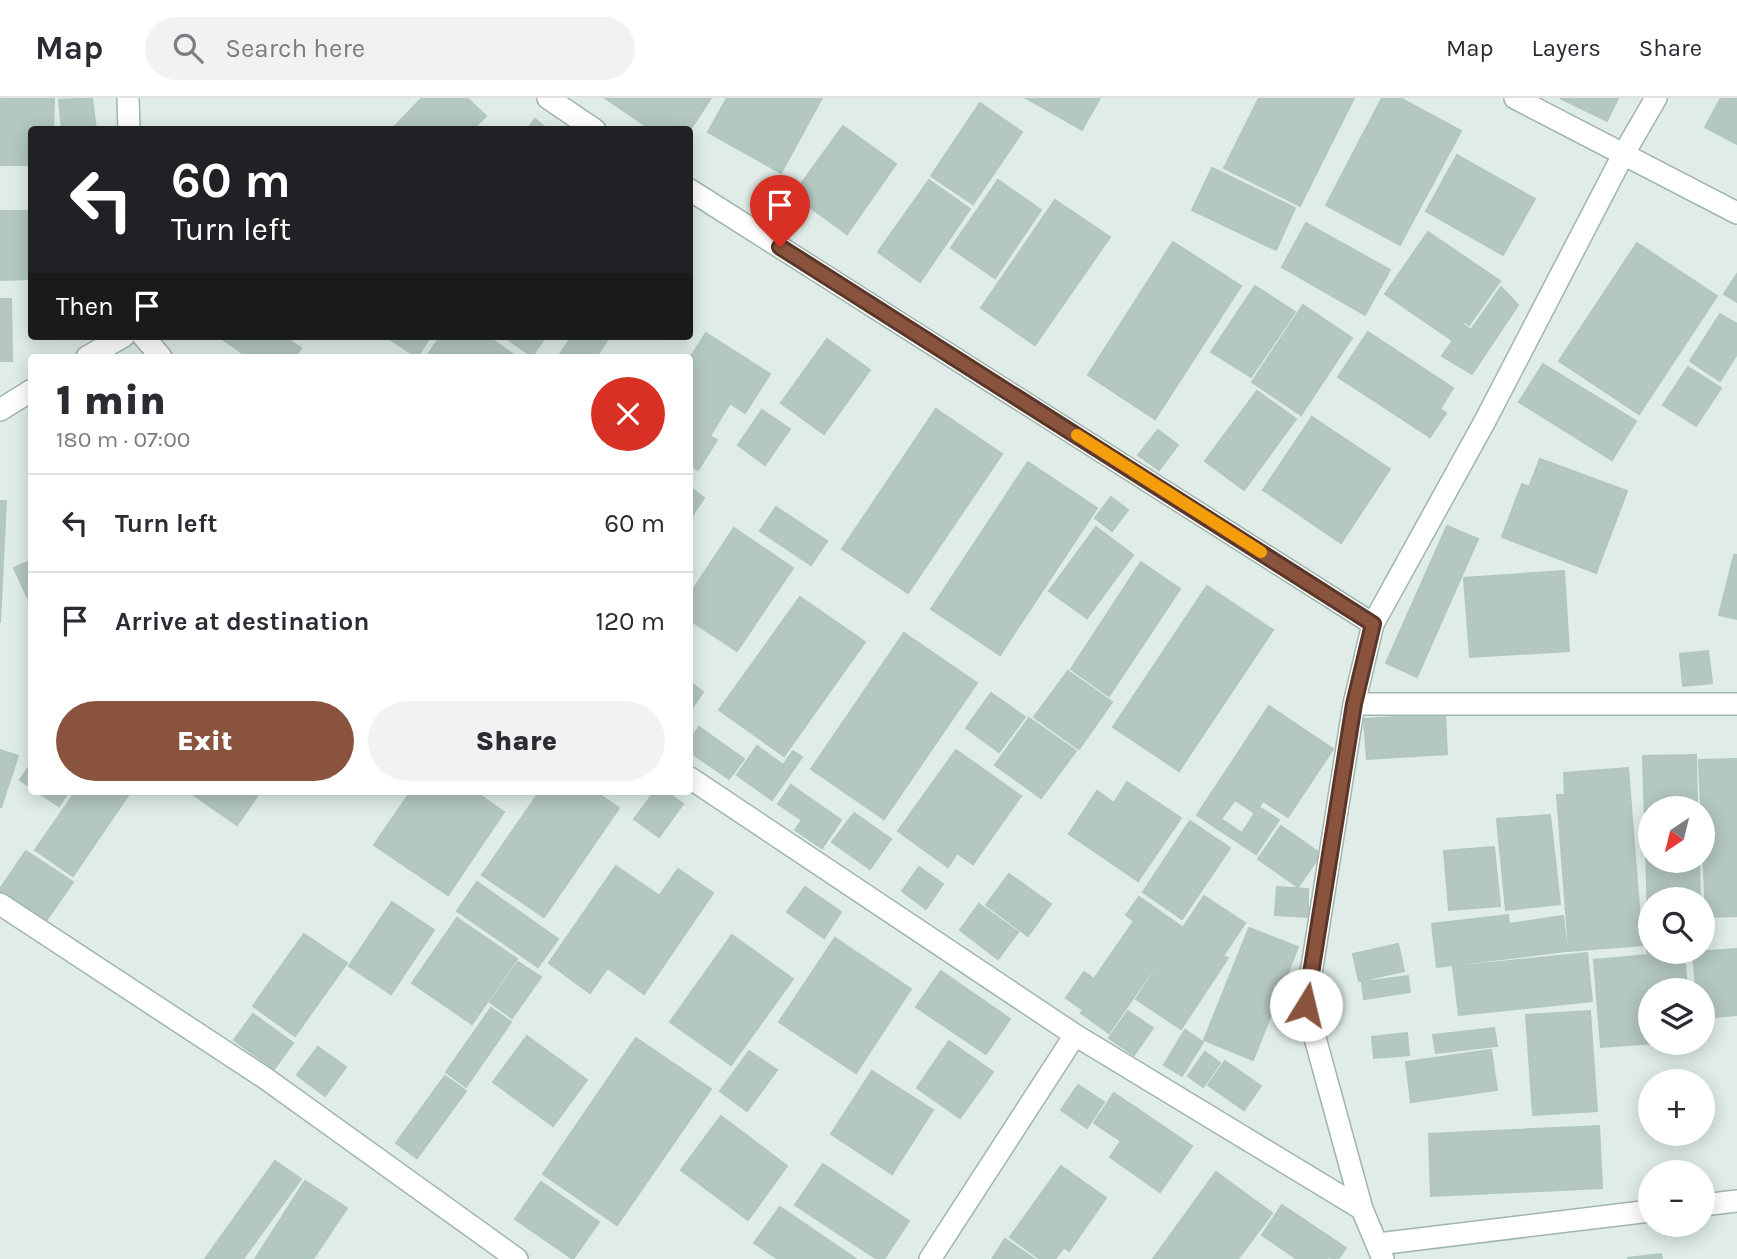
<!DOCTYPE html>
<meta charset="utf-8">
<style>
body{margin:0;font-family:Karla,sans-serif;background:#f2f2f3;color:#2b2b33;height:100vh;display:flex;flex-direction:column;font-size:26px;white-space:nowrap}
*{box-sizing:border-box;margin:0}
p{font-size:23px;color:#7c7c81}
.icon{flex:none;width:38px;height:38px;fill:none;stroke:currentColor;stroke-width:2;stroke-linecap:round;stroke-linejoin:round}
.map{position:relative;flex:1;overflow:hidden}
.drawer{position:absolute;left:28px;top:256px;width:665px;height:441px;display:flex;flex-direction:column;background:#fff;border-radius:7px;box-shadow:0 4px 18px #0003}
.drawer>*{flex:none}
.hud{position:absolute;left:28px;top:28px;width:665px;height:214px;border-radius:7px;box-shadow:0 4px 18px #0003;background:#202124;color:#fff;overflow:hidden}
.needle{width:46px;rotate:215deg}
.buttons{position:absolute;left:1638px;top:698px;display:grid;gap:14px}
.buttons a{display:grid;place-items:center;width:77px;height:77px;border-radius:50%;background:#fff;box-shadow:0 4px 18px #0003;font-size:35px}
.pin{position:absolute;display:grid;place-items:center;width:60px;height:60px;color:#fff;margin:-72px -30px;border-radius:50% 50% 50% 0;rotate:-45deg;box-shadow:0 0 7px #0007}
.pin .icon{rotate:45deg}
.me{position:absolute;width:77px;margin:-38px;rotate:9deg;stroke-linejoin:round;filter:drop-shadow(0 0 5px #0008)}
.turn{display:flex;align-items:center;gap:24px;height:147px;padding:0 28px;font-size:32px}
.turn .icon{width:91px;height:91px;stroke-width:2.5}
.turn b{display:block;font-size:49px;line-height:60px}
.then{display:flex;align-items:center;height:66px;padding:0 28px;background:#0003;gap:14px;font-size:26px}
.round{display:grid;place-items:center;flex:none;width:74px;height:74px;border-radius:37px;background:#f2f2f3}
.head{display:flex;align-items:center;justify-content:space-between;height:119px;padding:0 28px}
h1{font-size:42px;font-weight:800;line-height:52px}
.cta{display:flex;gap:14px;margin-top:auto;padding:14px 28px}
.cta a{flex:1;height:80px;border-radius:42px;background:#8a533e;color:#fff;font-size:28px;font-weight:800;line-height:80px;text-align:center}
.cta a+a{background:#f2f2f3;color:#2b2b33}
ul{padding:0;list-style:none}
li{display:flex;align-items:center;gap:21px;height:98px;padding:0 28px;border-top:2px solid #e1e1e2}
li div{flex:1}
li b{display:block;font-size:26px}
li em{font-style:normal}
header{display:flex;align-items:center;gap:42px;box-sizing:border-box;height:98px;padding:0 35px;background:#fff;border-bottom:2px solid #e1e1e2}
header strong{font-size:33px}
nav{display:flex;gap:38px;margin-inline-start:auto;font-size:24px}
.search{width:490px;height:63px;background:#f2f2f3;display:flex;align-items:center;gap:18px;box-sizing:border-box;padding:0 24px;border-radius:38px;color:#7c7c81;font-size:26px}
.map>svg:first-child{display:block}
.building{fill:#b4c7c1;stroke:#b1c7bf;stroke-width:2;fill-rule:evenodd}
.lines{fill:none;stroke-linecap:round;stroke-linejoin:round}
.minor-casing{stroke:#a1b5af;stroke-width:24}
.minor{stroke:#fff;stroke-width:21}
.route-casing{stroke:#5a3628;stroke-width:18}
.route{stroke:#8a533e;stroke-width:12}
.slow{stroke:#f59e0b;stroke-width:12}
</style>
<header>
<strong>Map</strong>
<div class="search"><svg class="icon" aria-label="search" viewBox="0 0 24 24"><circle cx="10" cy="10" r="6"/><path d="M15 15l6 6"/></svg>Search here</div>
<nav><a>Map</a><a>Layers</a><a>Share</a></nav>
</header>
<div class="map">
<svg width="1737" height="1161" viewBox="0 0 1737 1161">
<rect width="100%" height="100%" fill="#dfece7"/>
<path class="building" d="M 0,0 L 54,0 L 53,32 L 32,32 L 32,67 L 0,67 Z
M 92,0 L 96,32 L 62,32 L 59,2 Z
M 422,0 L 467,0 L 486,18 L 472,32 L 391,32 Z
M 605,0 L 711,0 L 690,32 L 652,32 Z
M 727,0 L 822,0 L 781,75 L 708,34 Z
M 1026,0 L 1100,0 L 1082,32 Z
M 1259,0 L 1354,0 L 1300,108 L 1224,70 Z
M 1382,0 L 1400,0 L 1461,33 L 1400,147 L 1326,107 Z
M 1560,0 L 1618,0 L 1607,23 Z
M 1721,0 L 1737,0 L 1737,46 L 1705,29 Z
M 980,5 L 1022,34 L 973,106 L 931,78 Z
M 535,21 L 548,32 L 527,32 Z
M 843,28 L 896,66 L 847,136 L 793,97 Z
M 1457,57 L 1535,101 L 1503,157 L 1426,113 Z
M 1212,70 L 1295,110 L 1276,152 L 1192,112 Z
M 929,82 L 970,111 L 920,184 L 878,154 Z
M 998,82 L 1041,112 L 995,180 L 951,150 Z
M 1055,102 L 1110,139 L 1035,247 L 981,210 Z
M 0,113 L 32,113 L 32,181 L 0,182 Z
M 1306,125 L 1390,172 L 1365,217 L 1282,169 Z
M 1428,134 L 1500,183 L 1469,227 L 1465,223 L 1452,242 L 1385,196 Z
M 1173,144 L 1241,188 L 1155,321 L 1088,277 Z
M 1637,145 L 1717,198 L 1639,316 L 1559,263 Z
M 1737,176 L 1737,204 L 1724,196 Z
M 1255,188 L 1295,214 L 1251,279 L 1211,254 Z
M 1501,189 L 1518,207 L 1472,276 L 1442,258 L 1464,227 L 1471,232 Z
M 0,201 L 11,201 L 12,263 L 0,263 Z
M 1303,207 L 1352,240 L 1301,317 L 1252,284 Z
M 1720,216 L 1737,226 L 1737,256 L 1720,283 L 1690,263 Z
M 1368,234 L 1453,290 L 1440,311 L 1446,315 L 1430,339 L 1338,279 Z
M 706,235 L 770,276 L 745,315 L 730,305 L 710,338 L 717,342 L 698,372 L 690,366 L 690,260 Z
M 218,238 L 291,238 L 289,242 L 301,250 L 295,259 L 248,259 Z
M 385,238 L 431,238 L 417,259 Z
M 441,238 L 487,238 L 517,259 L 426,259 Z
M 503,238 L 546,238 L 532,258 Z
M 572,238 L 610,238 L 596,259 L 558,259 Z
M 827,241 L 870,272 L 824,336 L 781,305 Z
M 1543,266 L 1636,323 L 1612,362 L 1519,304 Z
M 1688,269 L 1721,290 L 1696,328 L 1663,307 Z
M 1257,293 L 1296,321 L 1244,392 L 1205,363 Z
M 936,311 L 1002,356 L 908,495 L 842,451 Z
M 762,312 L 790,331 L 765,367 L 738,347 Z
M 1312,319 L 1390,371 L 1341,445 L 1263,392 Z
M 1158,332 L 1178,347 L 1159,372 L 1138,357 Z
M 1540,361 L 1627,393 L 1596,475 L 1502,439 L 1522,386 L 1529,389 Z
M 1028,364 L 1097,410 L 1000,557 L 931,511 Z
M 690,389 L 704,400 L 690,421 Z
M 1111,399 L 1128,412 L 1112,433 L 1095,420 Z
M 0,403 L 6,403 L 0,525 Z
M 776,409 L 827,443 L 811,467 L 760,433 Z
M 1447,428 L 1478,441 L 1417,579 L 1386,565 Z
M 1096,429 L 1133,457 L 1087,520 L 1049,493 Z
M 734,430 L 793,470 L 737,553 L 690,522 L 690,496 Z
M 1734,457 L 1737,457 L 1737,521 L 1719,517 Z
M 32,462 L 32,509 L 14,470 Z
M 1141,464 L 1180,491 L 1109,598 L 1071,571 Z
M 1564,473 L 1569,553 L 1470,559 L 1464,480 Z
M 1207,488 L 1273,532 L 1179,673 L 1113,629 Z
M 800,499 L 865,544 L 784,658 L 719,612 Z
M 904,535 L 977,585 L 884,721 L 811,671 Z
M 1708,553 L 1712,585 L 1683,588 L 1680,556 Z
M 1068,573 L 1112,604 L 1079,651 L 1034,619 Z
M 690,584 L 703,594 L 690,613 Z
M 991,595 L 1025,619 L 999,654 L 966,630 Z
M 1269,608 L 1333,651 L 1288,719 L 1263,703 L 1259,709 L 1279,722 L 1256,756 L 1197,717 ZM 1235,702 L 1255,715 L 1242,735 L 1221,721 Z
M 1445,616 L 1447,656 L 1367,661 L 1364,621 Z
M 1029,620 L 1076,653 L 1041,700 L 995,667 Z
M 699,629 L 744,661 L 729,681 L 690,654 L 690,642 Z
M 757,648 L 783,667 L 793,653 L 802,659 L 772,702 L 737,677 Z
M 0,652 L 18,658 L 1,709 L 0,709 Z
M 956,652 L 1021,698 L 973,766 L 957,755 L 948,769 L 898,733 Z
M 1696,657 L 1697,710 L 1650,710 L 1650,763 L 1699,763 L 1700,802 L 1650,802 L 1650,817 L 1648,817 L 1643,658 Z
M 1737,661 L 1737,818 L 1706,819 L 1699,662 Z
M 32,664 L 32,690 L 20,682 Z
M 1628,670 L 1642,847 L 1569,853 L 1557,697 L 1565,697 L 1564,675 Z
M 1127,684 L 1181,720 L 1138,783 L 1069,736 L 1097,693 L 1114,705 Z
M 791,687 L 841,722 L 822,750 L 795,732 L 802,722 L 778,706 Z
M 36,693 L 69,693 L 59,708 Z
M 76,693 L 131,693 L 73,778 L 35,752 Z
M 188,693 L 259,693 L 260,694 L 237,727 Z
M 411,693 L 474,693 L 504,714 L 448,797 L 374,747 Z
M 540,693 L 594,693 L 619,710 L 544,819 L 482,777 Z
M 655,693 L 665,693 L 683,706 L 659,739 L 634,721 Z
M 854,715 L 891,741 L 870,771 L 832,744 Z
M 1550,717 L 1560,806 L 1506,812 L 1497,721 Z
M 1190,723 L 1230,750 L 1182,821 L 1143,794 Z
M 1281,728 L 1321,756 L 1298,789 L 1258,761 Z
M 1494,749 L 1500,808 L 1449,812 L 1444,753 Z
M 26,753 L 73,784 L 43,827 L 0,796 L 0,791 Z
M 616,768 L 658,797 L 590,895 L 549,865 Z
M 919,769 L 943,786 L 926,811 L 902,793 Z
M 678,771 L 713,795 L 644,896 L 609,871 Z
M 1009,776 L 1051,806 L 1028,838 L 986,807 Z
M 477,784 L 558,841 L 538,869 L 457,813 Z
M 805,789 L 841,814 L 824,840 L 787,814 Z
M 1277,789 L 1308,791 L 1308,819 L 1275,817 Z
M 1204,798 L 1245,825 L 1223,858 L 1228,860 L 1181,931 L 1136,901 Z
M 1139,799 L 1182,829 L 1109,935 L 1081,915 L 1083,912 L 1066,900 L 1084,874 L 1094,881 L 1134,823 L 1126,817 Z
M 392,804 L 434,832 L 391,896 L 349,868 Z
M 979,806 L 1018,834 L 998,861 L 960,832 Z
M 1508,817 L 1509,826 L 1563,818 L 1567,853 L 1437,869 L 1432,826 Z
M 457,820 L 517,861 L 472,926 L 412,885 Z
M 1249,830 L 1298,849 L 1253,962 L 1204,942 Z
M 304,836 L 347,865 L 295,938 L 253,908 Z
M 732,837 L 793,881 L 731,967 L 670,924 Z
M 835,840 L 911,891 L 856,975 L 779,924 Z
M 1398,846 L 1404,873 L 1359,883 L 1353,856 Z
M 1650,850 L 1650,854 L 1684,854 L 1687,892 L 1650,892 L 1650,945 L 1655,945 L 1601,949 L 1594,862 L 1648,857 L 1647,851 Z
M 1737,851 L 1737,917 L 1703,920 L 1703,892 L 1696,892 L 1693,854 Z
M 1587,855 L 1592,903 L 1459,917 L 1453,869 Z
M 518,864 L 541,879 L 512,920 L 490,904 Z
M 941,873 L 1010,921 L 986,956 L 916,909 Z
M 1408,878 L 1410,894 L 1364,901 L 1362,884 Z
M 491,910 L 511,924 L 466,989 L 446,974 Z
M 1128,913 L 1153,930 L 1134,957 L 1109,940 Z
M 1590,913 L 1597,1013 L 1533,1017 L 1526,917 Z
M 253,916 L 293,945 L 274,971 L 234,942 Z
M 1494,930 L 1497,948 L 1436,955 L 1433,937 Z
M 1185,932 L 1203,944 L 1182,978 L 1164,967 Z
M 1407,935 L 1409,957 L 1374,960 L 1372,939 Z
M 527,938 L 587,982 L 553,1028 L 493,984 Z
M 636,940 L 711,991 L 617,1127 L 543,1076 Z
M 949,943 L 993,974 L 960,1020 L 917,990 Z
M 318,949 L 346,969 L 325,998 L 297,977 Z
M 1491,952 L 1497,992 L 1411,1004 L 1406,964 Z
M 749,953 L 777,972 L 747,1013 L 720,993 Z
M 1205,954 L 1220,965 L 1203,989 L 1188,978 Z
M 1225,963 L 1261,988 L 1244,1012 L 1208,987 Z
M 872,973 L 933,1012 L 892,1076 L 831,1036 Z
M 445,978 L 466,993 L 417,1060 L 396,1045 Z
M 1078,987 L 1104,1004 L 1087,1030 L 1061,1012 Z
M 1114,995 L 1192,1048 L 1160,1094 L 1110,1059 L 1121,1043 L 1094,1025 Z
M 721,1018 L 787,1068 L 748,1122 L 681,1072 Z
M 1599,1028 L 1602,1090 L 1431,1098 L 1429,1036 Z
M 275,1063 L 301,1081 L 243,1161 L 205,1161 Z
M 823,1066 L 909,1123 L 884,1161 L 877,1161 L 795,1107 Z
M 1061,1068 L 1106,1100 L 1069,1153 L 1064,1149 L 1055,1161 L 1040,1161 L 1010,1139 Z
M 1216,1074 L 1272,1115 L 1238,1161 L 1153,1161 Z
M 305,1083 L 347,1110 L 313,1161 L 255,1161 Z
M 541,1084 L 599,1124 L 573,1161 L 515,1121 Z
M 1282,1107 L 1346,1150 L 1338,1161 L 1328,1159 L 1327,1161 L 1297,1161 L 1262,1137 Z
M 780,1109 L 856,1161 L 778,1161 L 754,1145 Z
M 1005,1141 L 1034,1161 L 992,1161 Z
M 1661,1156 L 1662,1161 L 1628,1161 L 1628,1160 Z"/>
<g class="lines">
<defs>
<path id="minor" d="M 128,0 L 129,32
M 548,0 L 595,32
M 1515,0 L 1737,115
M 690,92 L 1373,526
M 143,238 L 161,259
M 87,259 L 124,238
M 0,312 L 32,292
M 1354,606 L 1737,606
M 690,680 L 1075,937 L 1362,1111
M 0,806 L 265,980 L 517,1161
M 1703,1107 L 1737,1103
M 1378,1146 L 1650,1113
M 930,1161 L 1075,937
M 1383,1161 L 1362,1111 L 1306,907 L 1354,606 L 1373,526 L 1485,323 L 1623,57 L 1656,0"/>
</defs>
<use href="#minor" class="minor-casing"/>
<use href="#minor" class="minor"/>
</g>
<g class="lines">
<defs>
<path id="route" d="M 780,149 L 1373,526 L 1354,606 L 1306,907"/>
</defs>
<use href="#route" class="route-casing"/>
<use href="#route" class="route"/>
<path class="slow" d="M 1077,337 L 1261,454"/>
</g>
</svg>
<div class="buttons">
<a><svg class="needle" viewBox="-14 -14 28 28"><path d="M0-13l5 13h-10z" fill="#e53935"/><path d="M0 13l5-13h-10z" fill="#7c7c81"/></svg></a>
<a><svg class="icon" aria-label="search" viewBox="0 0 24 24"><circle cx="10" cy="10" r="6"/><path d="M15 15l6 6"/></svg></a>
<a><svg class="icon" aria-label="layers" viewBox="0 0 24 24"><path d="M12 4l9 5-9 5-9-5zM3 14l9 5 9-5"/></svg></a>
<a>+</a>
<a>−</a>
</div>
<div class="pin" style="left:780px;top:149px;background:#d93025"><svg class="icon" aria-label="arrive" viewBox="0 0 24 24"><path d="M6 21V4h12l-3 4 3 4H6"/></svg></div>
<svg class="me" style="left:1306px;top:907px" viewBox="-20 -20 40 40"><circle r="19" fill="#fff"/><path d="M0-13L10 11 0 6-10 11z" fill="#8a533e"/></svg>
<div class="hud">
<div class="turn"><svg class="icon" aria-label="left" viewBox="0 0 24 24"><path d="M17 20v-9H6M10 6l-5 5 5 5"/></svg><div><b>60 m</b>Turn left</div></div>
<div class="then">Then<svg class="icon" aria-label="arrive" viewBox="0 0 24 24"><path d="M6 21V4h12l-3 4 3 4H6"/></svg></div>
</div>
<section class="drawer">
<div class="head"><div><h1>1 min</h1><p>180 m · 07:00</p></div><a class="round" style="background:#d93025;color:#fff"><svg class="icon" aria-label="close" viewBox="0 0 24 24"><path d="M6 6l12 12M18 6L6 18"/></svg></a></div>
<ul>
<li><svg class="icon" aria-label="left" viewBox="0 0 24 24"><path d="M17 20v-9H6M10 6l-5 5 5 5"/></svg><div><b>Turn left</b></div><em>60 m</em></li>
<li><svg class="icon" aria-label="arrive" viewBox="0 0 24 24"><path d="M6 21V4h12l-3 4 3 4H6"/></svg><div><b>Arrive at destination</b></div><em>120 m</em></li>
</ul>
<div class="cta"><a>Exit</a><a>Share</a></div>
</section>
</div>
